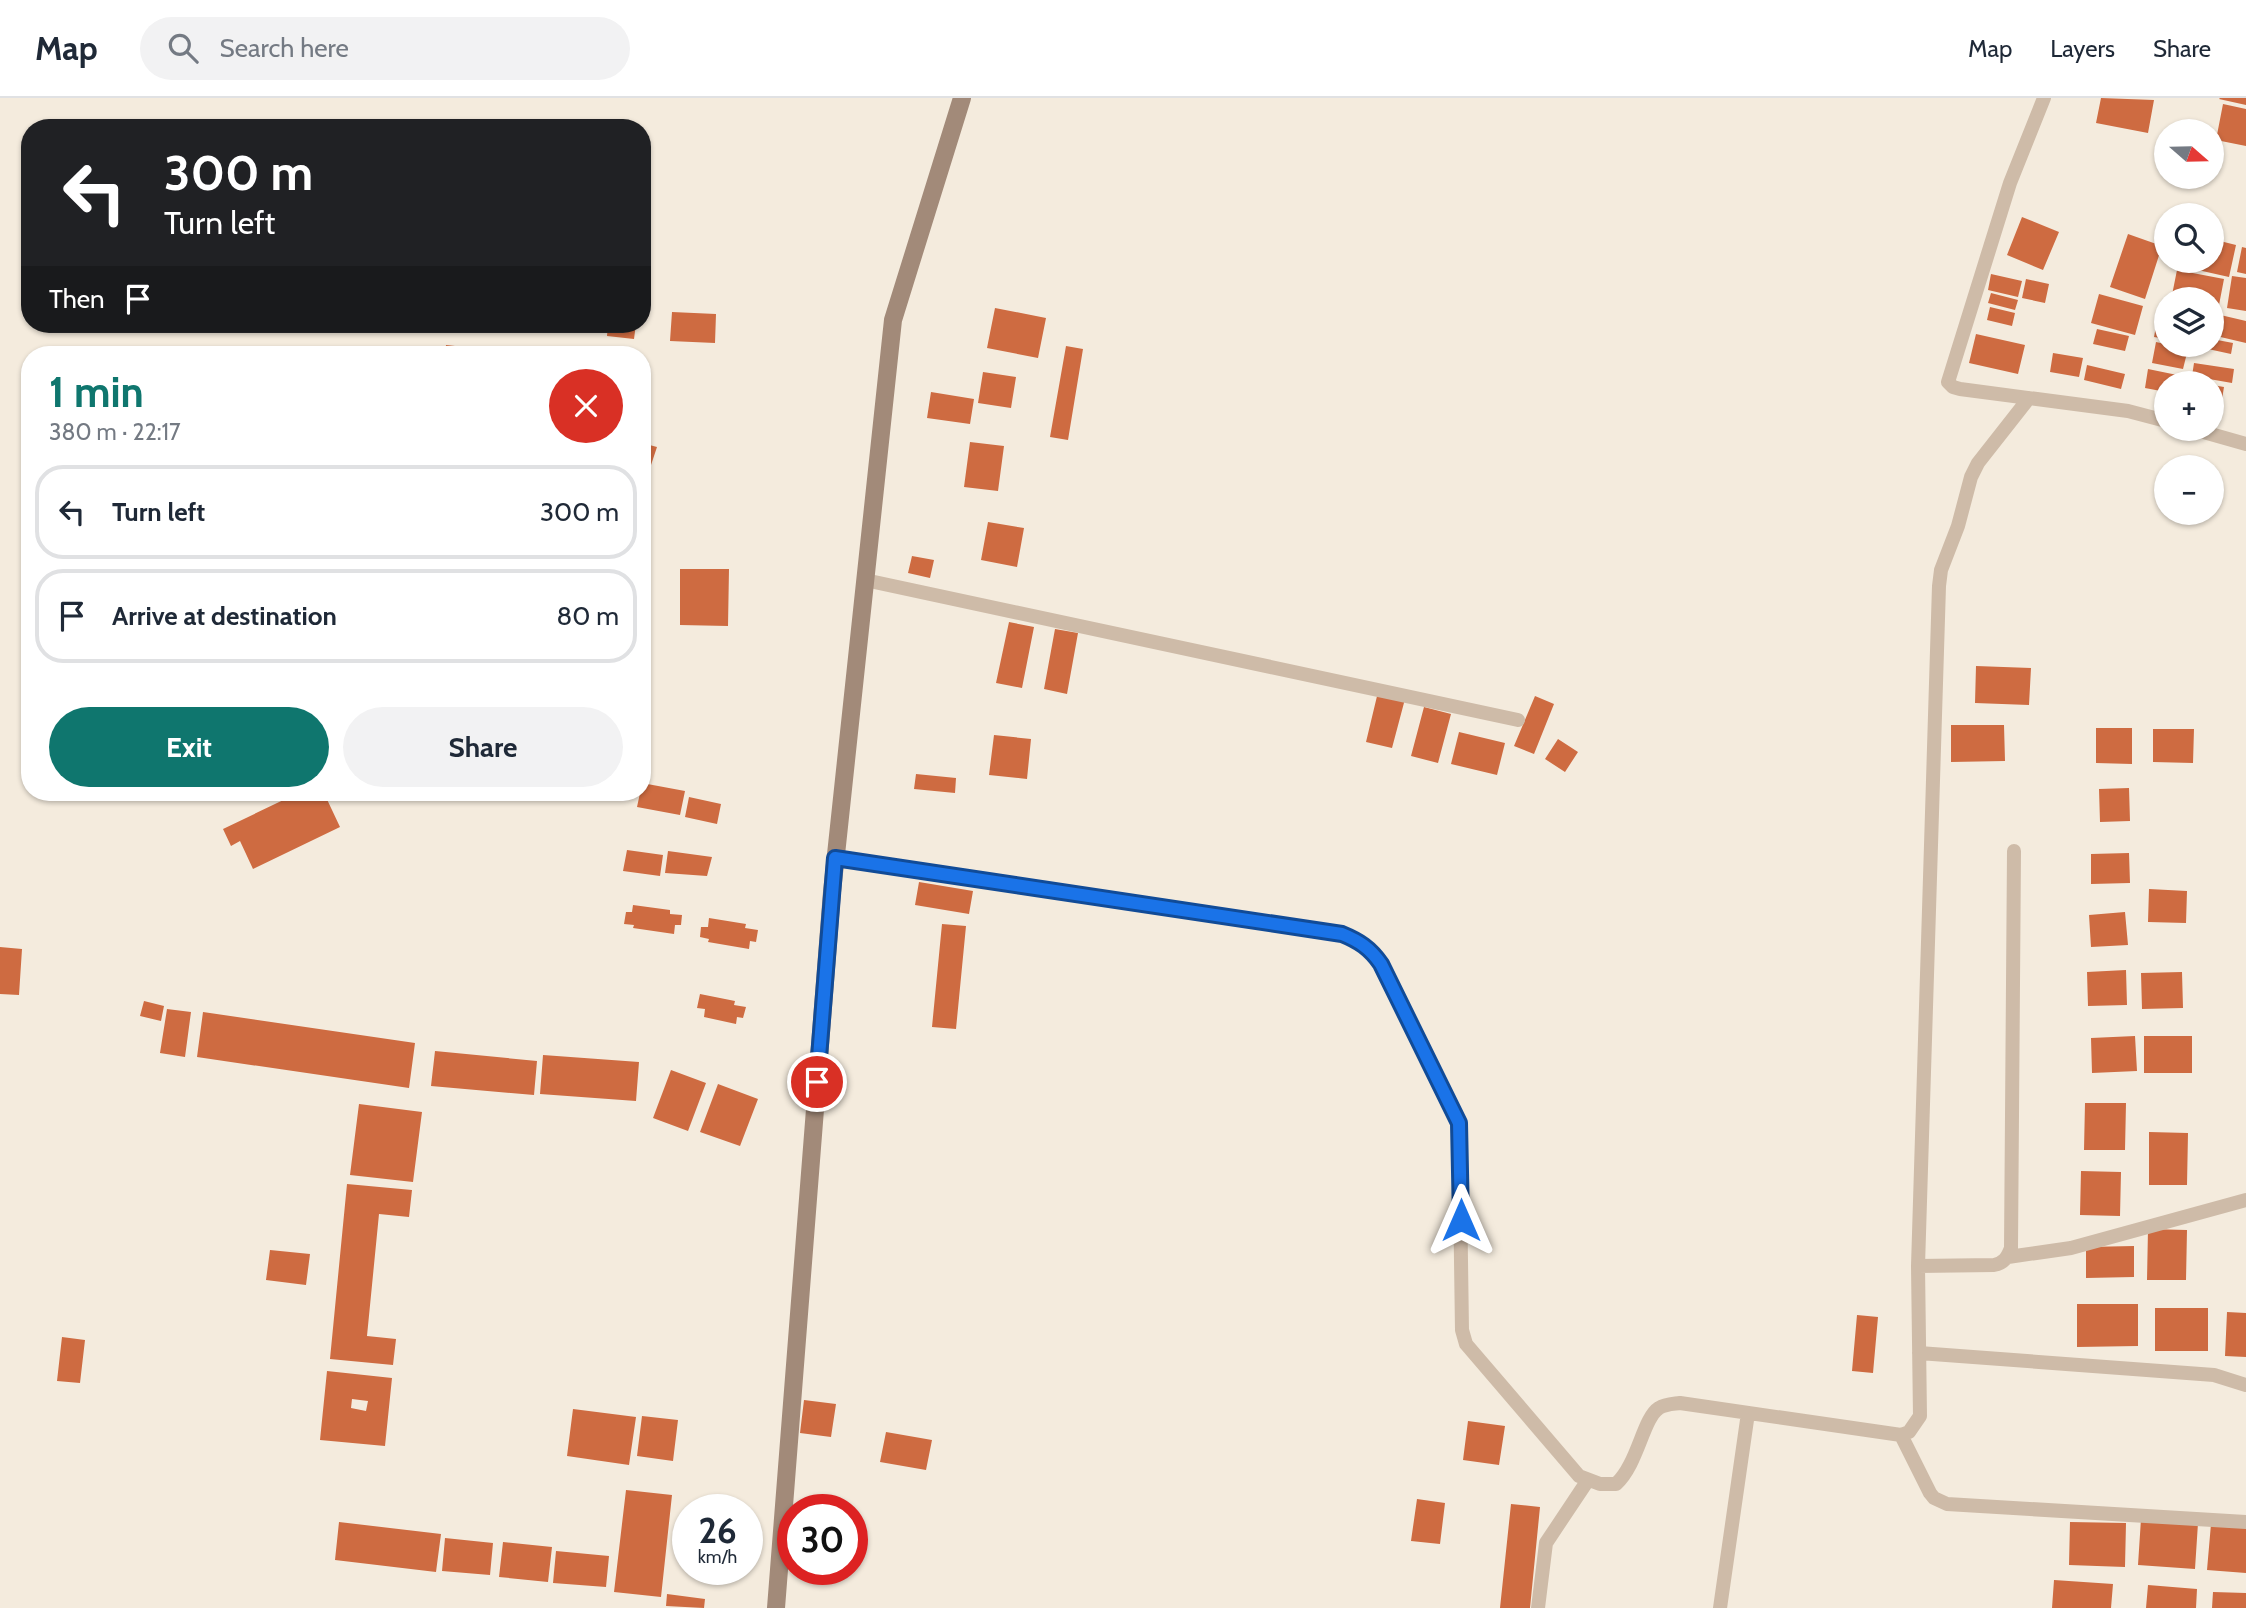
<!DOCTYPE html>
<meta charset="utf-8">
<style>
body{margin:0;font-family:Cabin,sans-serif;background:#f2f2f3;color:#1f2937;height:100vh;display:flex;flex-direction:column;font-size:26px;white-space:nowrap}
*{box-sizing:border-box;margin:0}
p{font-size:23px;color:#747a83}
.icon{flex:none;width:38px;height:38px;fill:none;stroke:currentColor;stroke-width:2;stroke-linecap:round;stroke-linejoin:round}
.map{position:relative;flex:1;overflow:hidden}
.drawer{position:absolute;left:21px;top:248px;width:630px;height:455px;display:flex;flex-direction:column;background:#fff;border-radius:28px;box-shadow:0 2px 5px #0004}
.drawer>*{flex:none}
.guide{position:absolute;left:21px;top:21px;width:630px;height:214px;border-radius:28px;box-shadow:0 2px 5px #0004;background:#202124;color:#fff;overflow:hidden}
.needle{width:46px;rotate:110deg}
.controls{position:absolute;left:2154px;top:21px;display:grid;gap:14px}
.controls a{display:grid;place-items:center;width:70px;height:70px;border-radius:50%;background:#fff;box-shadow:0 2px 5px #0004;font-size:35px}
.speed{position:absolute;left:672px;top:1396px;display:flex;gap:14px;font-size:35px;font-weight:700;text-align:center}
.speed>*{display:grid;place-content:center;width:91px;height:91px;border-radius:50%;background:#fff;box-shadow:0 2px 5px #0004;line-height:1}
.speed small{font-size:18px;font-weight:400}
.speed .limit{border:10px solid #d22;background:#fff;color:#111}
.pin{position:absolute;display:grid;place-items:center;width:60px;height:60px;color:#fff;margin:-30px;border:4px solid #fff;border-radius:50%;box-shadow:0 2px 7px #0007}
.me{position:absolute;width:77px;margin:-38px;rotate:0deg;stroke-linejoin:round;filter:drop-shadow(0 0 5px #0008)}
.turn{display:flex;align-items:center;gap:24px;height:147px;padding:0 28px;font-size:32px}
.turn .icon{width:91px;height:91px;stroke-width:2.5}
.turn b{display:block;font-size:49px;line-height:60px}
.then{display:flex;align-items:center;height:66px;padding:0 28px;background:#0003;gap:14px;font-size:26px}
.round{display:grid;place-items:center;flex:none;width:74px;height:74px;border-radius:37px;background:#f2f2f3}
.head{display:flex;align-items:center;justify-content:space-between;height:119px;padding:0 28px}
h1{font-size:42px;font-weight:700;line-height:52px;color:#0f766e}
.primary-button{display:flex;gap:14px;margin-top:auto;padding:14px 28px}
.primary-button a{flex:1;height:80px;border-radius:42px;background:#0f766e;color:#fff;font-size:28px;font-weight:700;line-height:80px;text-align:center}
.primary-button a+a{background:#f2f2f3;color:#1f2937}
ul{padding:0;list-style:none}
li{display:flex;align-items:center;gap:21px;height:94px;margin:0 14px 10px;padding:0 14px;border:4px solid #e0e1e3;border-radius:28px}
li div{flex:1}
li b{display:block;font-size:26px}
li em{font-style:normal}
header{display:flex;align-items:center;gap:42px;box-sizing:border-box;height:98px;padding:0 35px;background:#fff;border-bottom:2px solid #e0e1e3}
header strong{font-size:33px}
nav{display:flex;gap:38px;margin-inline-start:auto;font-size:24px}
.search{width:490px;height:63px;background:#f2f2f3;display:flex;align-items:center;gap:18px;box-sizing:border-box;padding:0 24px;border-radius:38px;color:#747a83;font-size:26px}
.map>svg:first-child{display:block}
.building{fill:#ce6b41;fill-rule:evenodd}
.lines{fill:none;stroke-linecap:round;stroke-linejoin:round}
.street{stroke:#cebba8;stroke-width:14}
.secondary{stroke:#a28a79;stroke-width:18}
.route-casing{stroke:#114b97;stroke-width:18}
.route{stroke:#1a73e8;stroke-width:12}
</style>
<header>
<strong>Map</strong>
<div class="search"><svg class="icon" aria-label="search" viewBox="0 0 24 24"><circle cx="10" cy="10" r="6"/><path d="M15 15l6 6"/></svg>Search here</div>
<nav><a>Map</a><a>Layers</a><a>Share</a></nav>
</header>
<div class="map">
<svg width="2246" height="1510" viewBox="0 0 2246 1510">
<rect width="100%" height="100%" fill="#f4ebdd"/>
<path class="building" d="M 2101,0 L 2154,2 L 2148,35 L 2096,25 Z
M 2220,0 L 2246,0 L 2246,7 L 2219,1 Z
M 2223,6 L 2246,11 L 2246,48 L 2216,42 Z
M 449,21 L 473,21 L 473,30 L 449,30 Z
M 2022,119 L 2059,134 L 2043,172 L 2007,157 Z
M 2128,136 L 2162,148 L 2145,201 L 2110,189 Z
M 2212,141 L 2236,147 L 2229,179 L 2180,168 L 2181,163 L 2212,163 Z
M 2242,149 L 2246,150 L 2246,176 L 2237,174 Z
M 2177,172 L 2224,181 L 2219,207 L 2212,205 L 2212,201 L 2192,201 L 2172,197 Z
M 1991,176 L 2022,183 L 2018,199 L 1988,192 Z
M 2232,178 L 2246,180 L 2246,213 L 2227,210 Z
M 2026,181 L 2049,186 L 2045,205 L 2022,200 Z
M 1991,195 L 2018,202 L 2015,212 L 1988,205 Z
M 2099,196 L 2143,208 L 2135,237 L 2091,225 Z
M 1990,209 L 2015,215 L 2012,228 L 1987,222 Z
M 995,210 L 1046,220 L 1038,260 L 987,250 Z
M 2159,212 L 2166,213 L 2166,241 L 2154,239 Z
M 672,214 L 716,216 L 715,245 L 670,243 Z
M 2212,215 L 2246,223 L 2246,245 L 2212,237 Z
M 608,226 L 636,226 L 634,241 L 607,238 Z
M 2097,231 L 2129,238 L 2125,253 L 2093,246 Z
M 1976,236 L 2025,247 L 2018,276 L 1969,265 Z
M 2212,241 L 2233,245 L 2231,256 L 2208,251 L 2209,247 L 2212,247 Z
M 2156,244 L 2188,251 L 2183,271 L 2152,265 Z
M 446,247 L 464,249 L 463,257 L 445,257 Z
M 1066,248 L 1083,251 L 1068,342 L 1050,339 Z
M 2053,255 L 2083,260 L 2079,279 L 2050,274 Z
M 2194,265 L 2234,271 L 2232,285 L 2192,278 Z
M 2087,267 L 2125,276 L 2121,291 L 2084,282 Z
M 2148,271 L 2182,278 L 2181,285 L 2166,285 L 2166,294 L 2145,290 Z
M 983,274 L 1016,279 L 1011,310 L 978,305 Z
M 2212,287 L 2224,289 L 2221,307 L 2212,305 Z
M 931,294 L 974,301 L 970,326 L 927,320 Z
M 970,344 L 1004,348 L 998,393 L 964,389 Z
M 642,345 L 657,349 L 651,367 L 642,365 Z
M 988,424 L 1024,430 L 1017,469 L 981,462 Z
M 912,458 L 934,462 L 930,480 L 908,475 Z
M 680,471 L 729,471 L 728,528 L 680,527 Z
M 1009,524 L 1034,529 L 1022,590 L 996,585 Z
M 1055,531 L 1078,535 L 1067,596 L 1044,591 Z
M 1976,568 L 2031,570 L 2029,607 L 1975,605 Z
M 1378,594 L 1405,601 L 1392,650 L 1366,644 Z
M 1535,598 L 1554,606 L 1534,656 L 1514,648 Z
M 1424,609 L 1451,616 L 1438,665 L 1411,658 Z
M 1951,627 L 2004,627 L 2005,663 L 1951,664 Z
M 2096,630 L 2132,630 L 2132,666 L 2096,665 Z
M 2153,631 L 2194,631 L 2193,665 L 2153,664 Z
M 1459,634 L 1505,645 L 1497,677 L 1451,666 Z
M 994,637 L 1031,641 L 1027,681 L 989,677 Z
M 1558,641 L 1578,654 L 1565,674 L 1545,661 Z
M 916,676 L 956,680 L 955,695 L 914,691 Z
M 642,685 L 685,693 L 680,717 L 637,709 L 640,695 L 642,695 Z
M 2129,690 L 2130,723 L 2100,724 L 2099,691 Z
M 298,695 L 324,695 L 340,729 L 253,771 L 240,743 L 231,748 L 223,731 Z
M 689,699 L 721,706 L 717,726 L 685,719 Z
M 627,752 L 663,757 L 660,778 L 623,773 Z
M 668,753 L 712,759 L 707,778 L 665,775 Z
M 2129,755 L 2130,785 L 2091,786 L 2091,756 Z
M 919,784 L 973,793 L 969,816 L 915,807 Z
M 2149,791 L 2187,793 L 2186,825 L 2148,824 Z
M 633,807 L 670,812 L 670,816 L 682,817 L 681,827 L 675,827 L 674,836 L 633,830 L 634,827 L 624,826 L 626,814 L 632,814 Z
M 2125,814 L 2128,847 L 2091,849 L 2089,817 Z
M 709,820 L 746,826 L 745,830 L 758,832 L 756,844 L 750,843 L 749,851 L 708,844 L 709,841 L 700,839 L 701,829 L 708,829 Z
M 942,826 L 966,828 L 956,931 L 932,929 Z
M 0,849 L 22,851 L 19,897 L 0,896 Z
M 2126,872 L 2127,907 L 2088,908 L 2087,874 Z
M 2182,874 L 2183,910 L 2142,911 L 2141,875 Z
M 700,896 L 735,903 L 734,907 L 746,909 L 743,920 L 737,919 L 736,926 L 704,919 L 705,911 L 697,910 Z
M 144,903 L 164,908 L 161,923 L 140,918 Z
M 167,911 L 191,914 L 185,959 L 160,955 Z
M 203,914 L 415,945 L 409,990 L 197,959 Z
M 2135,938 L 2137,973 L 2092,975 L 2091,940 Z
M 2144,938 L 2192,938 L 2192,975 L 2144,975 Z
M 435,953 L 537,963 L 534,997 L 431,988 Z
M 543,957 L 639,964 L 636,1003 L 540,996 Z
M 671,972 L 706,985 L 688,1033 L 653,1020 Z
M 718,986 L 758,1001 L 740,1048 L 700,1034 Z
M 2085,1005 L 2126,1005 L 2125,1052 L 2084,1052 Z
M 359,1006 L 422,1014 L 413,1084 L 350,1077 Z
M 2149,1034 L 2188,1035 L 2187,1087 L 2149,1087 Z
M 2081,1073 L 2121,1074 L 2120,1118 L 2080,1117 Z
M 347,1086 L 412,1092 L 409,1119 L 379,1116 L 367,1238 L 396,1241 L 393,1267 L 330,1261 Z
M 2148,1131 L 2187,1132 L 2186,1182 L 2147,1182 Z
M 2134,1148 L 2134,1179 L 2086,1180 L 2086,1149 Z
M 270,1152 L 310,1156 L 306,1187 L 266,1182 Z
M 2077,1206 L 2138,1206 L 2138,1248 L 2077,1249 Z
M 2155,1210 L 2208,1210 L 2208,1253 L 2155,1253 Z
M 2227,1214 L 2246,1215 L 2246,1259 L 2225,1258 Z
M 1857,1217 L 1878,1219 L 1873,1275 L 1852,1273 Z
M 62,1239 L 85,1242 L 80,1285 L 57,1283 Z
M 327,1273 L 392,1280 L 385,1348 L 320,1342 ZM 352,1301 L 368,1303 L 366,1313 L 351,1310 Z
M 804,1302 L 836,1306 L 831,1339 L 800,1335 Z
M 573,1311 L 636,1319 L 629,1367 L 567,1358 Z
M 642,1318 L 678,1322 L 673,1363 L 637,1358 Z
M 1468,1323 L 1505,1328 L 1499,1367 L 1463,1362 Z
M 886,1334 L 932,1342 L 926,1372 L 880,1364 Z
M 626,1392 L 672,1397 L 661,1499 L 614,1494 Z
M 1417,1401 L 1445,1405 L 1440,1446 L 1411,1443 Z
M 1511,1406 L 1540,1409 L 1530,1510 L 1500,1510 Z
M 2141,1421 L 2198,1425 L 2195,1471 L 2138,1467 Z
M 339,1424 L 441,1436 L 436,1474 L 335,1462 Z
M 2070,1424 L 2126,1425 L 2125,1469 L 2069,1467 Z
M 2211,1426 L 2246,1429 L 2246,1475 L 2207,1472 Z
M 445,1440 L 493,1445 L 490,1477 L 442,1473 Z
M 503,1444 L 552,1449 L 548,1484 L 499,1479 Z
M 556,1453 L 609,1458 L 606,1489 L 553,1485 Z
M 2054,1482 L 2113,1486 L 2111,1510 L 2052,1510 Z
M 2148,1487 L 2197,1491 L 2196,1510 L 2146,1510 Z
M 2213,1494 L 2246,1495 L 2246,1510 L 2212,1510 Z
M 667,1496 L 705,1501 L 704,1510 L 666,1508 Z"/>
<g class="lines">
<path class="street" d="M 2044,0 L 2010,85 L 1948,284 L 1953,289 L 1960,291 L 2128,313 L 2166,323
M 2193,331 L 2246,346
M 865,482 L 1518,622
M 835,760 L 1342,836 C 1359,843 1370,850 1381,866 L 1459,1025 L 1462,1232 L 1466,1246 L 1579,1378 L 1600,1386 L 1616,1386 C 1638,1366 1643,1320 1659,1310 C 1665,1306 1673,1306 1680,1305 L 1901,1337 L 1909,1334 L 1920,1318 L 1918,1168 L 1939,488 L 1941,472 L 1958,428 L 1971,379 L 1978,365 L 2029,300
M 2008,1159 L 2071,1150 L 2246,1102
M 1918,1168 L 1994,1167 C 2004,1165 2007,1160 2011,1150 L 2014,753
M 1919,1255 L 2214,1277 L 2246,1287
M 1901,1337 L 1930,1395 L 1934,1400 L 1947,1406 L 2246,1424
M 1538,1510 L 1546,1445 L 1588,1382
M 1720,1510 L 1748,1315"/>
<path class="secondary" d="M 776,1510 L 832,794 L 893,222 L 962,0"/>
</g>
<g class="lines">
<defs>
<path id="route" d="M 817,984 L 835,760 L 1342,836 C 1359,843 1370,850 1381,866 L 1459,1025 L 1461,1122"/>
</defs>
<use href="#route" class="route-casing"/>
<use href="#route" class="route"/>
</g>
</svg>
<div class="controls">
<a><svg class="needle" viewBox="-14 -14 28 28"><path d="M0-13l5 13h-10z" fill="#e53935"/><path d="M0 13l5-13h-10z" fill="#747a83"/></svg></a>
<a><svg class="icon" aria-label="search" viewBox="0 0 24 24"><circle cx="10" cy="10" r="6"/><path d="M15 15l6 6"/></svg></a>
<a><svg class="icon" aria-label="layers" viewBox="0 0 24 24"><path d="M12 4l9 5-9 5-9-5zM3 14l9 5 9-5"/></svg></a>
<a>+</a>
<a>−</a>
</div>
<div class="speed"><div>26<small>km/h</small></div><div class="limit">30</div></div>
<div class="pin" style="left:817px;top:984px;background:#d93025"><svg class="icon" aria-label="arrive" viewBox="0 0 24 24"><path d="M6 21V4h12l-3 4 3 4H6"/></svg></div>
<svg class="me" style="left:1461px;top:1122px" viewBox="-20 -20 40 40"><path d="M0-17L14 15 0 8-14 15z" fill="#1a73e8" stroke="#fff" stroke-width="4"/></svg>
<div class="guide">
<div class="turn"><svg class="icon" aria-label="left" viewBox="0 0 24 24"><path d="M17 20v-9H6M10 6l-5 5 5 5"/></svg><div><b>300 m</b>Turn left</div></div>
<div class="then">Then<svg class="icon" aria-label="arrive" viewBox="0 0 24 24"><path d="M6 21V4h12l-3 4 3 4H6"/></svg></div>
</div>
<section class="drawer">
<div class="head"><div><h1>1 min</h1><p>380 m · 22:17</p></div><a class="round" style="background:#d93025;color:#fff"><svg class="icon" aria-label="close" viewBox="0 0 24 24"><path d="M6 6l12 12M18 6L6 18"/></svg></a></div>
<ul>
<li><svg class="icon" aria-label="left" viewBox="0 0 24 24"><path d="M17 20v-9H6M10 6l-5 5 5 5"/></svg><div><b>Turn left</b></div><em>300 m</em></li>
<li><svg class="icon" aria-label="arrive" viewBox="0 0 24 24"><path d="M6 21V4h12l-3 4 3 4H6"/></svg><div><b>Arrive at destination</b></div><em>80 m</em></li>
</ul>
<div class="primary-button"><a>Exit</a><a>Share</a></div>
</section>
</div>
